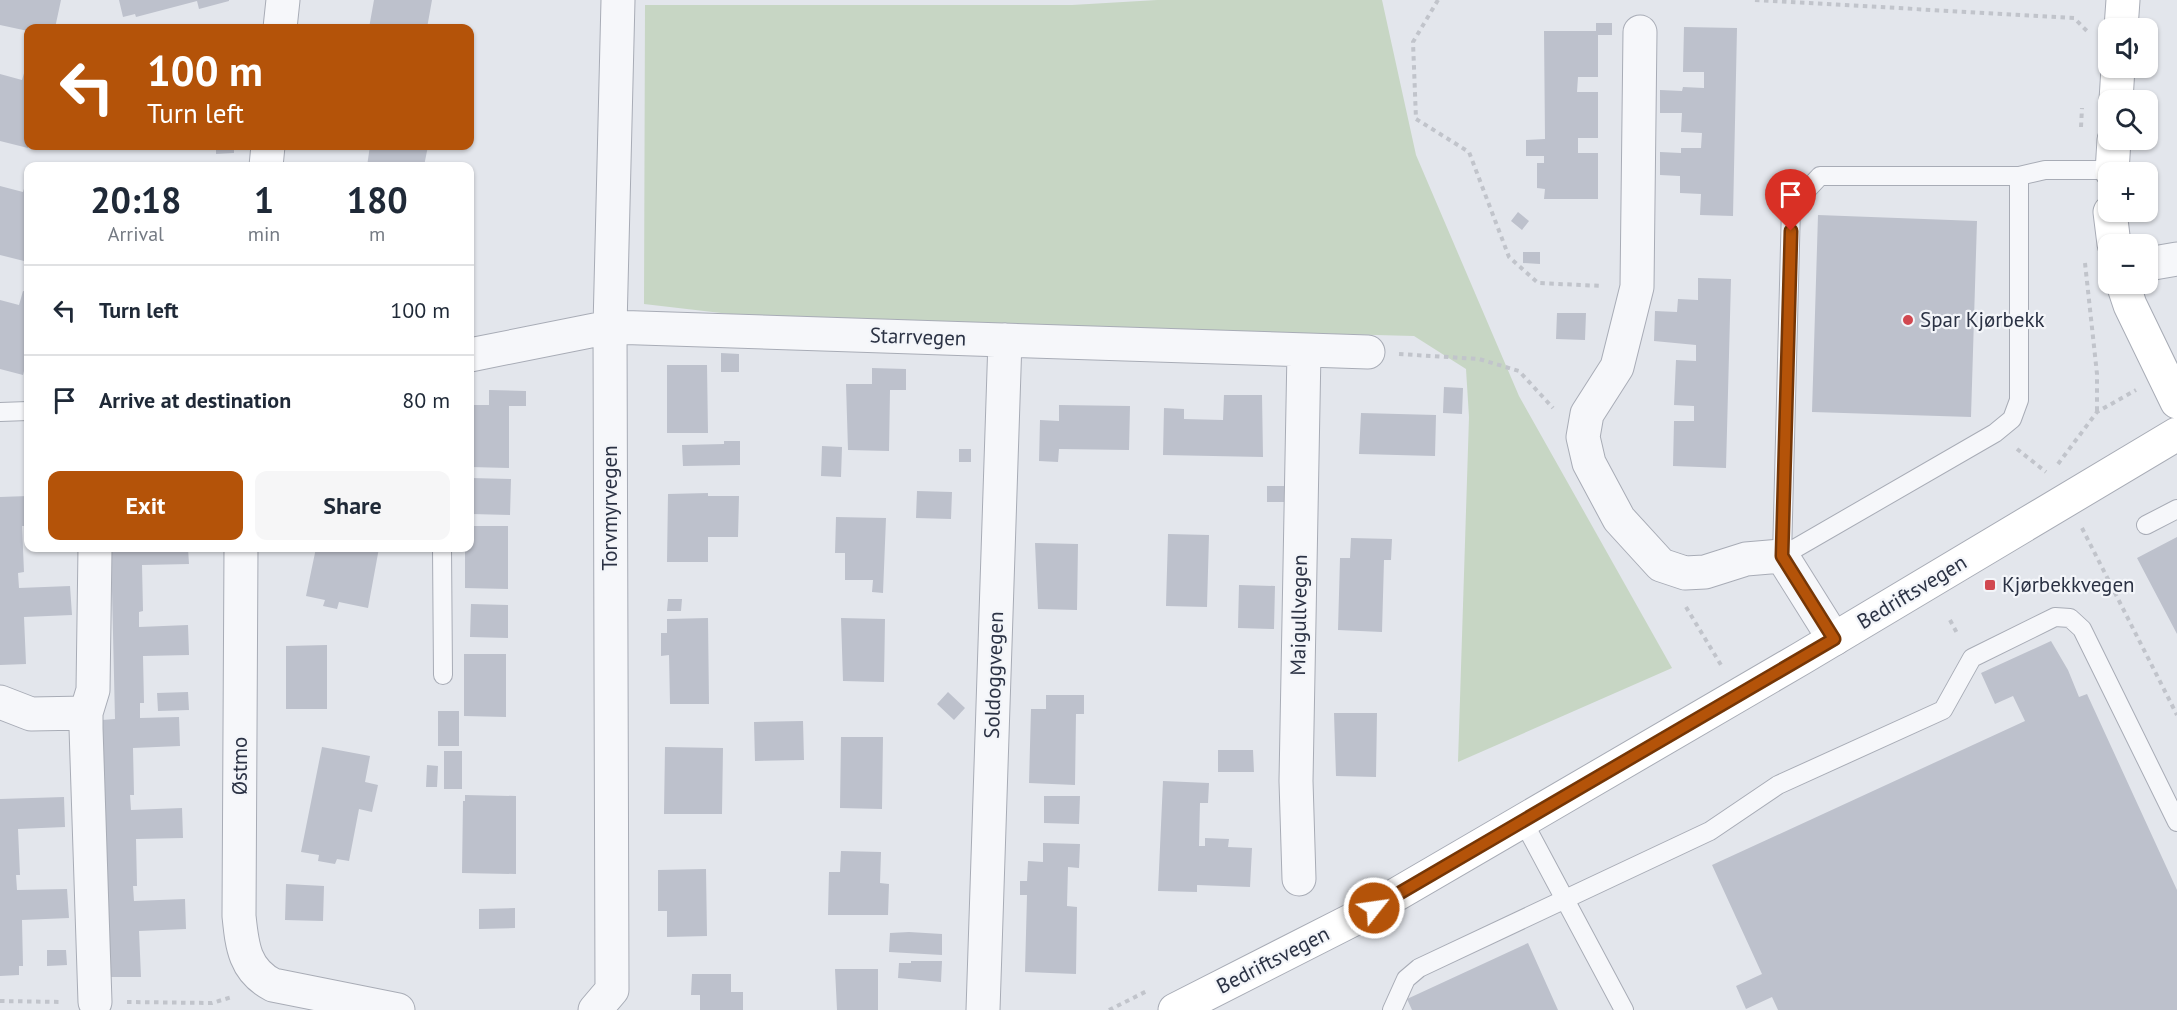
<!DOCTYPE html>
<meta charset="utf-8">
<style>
body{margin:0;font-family:"PT Sans",sans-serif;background:#f6f6f7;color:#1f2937;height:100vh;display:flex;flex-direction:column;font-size:22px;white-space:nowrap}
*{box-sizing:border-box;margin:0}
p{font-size:20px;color:#747a83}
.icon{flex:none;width:33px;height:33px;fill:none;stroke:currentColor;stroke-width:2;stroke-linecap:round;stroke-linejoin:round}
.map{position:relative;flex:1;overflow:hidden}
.panel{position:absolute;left:24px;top:162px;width:450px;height:390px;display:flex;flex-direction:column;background:#fff;border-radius:12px;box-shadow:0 2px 4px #0004}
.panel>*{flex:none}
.guide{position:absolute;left:24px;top:24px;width:450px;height:126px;border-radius:12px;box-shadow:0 2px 4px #0004;background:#b45309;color:#fff;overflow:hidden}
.controls{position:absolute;left:2098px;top:18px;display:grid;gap:12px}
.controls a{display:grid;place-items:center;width:60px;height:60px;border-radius:12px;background:#fff;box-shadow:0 2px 4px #0004;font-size:30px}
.pin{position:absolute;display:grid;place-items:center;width:51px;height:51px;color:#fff;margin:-62px -26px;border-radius:50% 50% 50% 0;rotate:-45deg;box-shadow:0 0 6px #0007}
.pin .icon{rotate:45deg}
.me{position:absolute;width:66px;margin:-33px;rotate:60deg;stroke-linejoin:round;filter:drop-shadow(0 0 4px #0008)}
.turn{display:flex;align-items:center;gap:21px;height:126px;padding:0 24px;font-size:27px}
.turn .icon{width:78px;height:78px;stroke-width:2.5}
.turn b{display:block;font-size:42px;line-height:51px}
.eta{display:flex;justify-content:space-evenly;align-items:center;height:102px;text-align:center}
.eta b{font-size:36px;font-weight:700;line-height:42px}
.cta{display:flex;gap:12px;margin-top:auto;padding:12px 24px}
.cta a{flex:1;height:69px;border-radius:12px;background:#b45309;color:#fff;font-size:24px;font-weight:700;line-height:69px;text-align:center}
.cta a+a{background:#f6f6f7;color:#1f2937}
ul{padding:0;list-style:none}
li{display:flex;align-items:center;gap:18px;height:90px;padding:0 24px;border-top:2px solid #e0e1e3}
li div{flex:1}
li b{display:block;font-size:22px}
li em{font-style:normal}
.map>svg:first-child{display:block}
.green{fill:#c7d6c4}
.building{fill:#bdc1cc}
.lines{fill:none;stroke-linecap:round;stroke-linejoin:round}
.lane-casing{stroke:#a8acb6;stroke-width:20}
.street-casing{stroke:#a8acb6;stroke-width:35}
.secondary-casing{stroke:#a8acb6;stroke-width:35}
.path{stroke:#c1c4cb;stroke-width:4;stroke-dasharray:4.5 4.5;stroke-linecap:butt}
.lane{stroke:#f6f7fa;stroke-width:18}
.street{stroke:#f6f7fa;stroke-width:33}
.secondary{stroke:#fff;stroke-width:33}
.route-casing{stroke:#753606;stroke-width:15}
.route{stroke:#b45309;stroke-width:10}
.poi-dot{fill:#d14850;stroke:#f3f5f9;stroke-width:2}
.labels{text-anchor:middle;stroke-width:4.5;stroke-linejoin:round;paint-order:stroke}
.poi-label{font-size:21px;fill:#2b3244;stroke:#f3f5f9;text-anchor:start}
.street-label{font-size:21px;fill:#2b3244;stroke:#f3f5f9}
</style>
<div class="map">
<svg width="2177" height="1010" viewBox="0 0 2177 1010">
<rect width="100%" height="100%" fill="#e3e6ec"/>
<path class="green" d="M 1157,0 L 1382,0 L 1416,155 L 1519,396 L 1672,668 L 1458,762 L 1469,417 L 1466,369 L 1414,336 L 772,319 L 644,304 L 645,5 L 1072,5 Z"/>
<path class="building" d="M 0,0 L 61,0 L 55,28 L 28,28 L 28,31 L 0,25 Z
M 119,0 L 229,0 L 229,1 L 199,9 L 197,1 L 136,17 L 135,14 L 123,17 Z
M 374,0 L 432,0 L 427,28 L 369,28 Z
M 1596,23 L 1612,23 L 1612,35 L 1598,35 L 1598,77 L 1578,77 L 1577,92 L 1598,92 L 1598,138 L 1578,138 L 1578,153 L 1598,153 L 1598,199 L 1544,199 L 1545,189 L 1537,188 L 1537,163 L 1544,163 L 1544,156 L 1526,156 L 1526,140 L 1545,139 L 1544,31 L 1596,31 Z
M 1684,27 L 1737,28 L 1733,216 L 1700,215 L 1701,194 L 1680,193 L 1680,176 L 1660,175 L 1660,152 L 1681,153 L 1681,148 L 1701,148 L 1702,133 L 1681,132 L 1682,113 L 1660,113 L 1660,90 L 1682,91 L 1683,87 L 1704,88 L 1704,72 L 1683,72 Z
M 27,63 L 28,64 L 28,148 L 0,141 L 0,74 L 22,80 Z
M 216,146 L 234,146 L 234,153 L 216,154 Z
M 370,146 L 428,146 L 424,166 L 367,166 Z
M 28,175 L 28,262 L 0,255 L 0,186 L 23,192 Z
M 1518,212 L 1529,221 L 1522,230 L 1511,221 Z
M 1818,215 L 1977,221 L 1971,417 L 1812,412 Z
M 1523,252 L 1540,252 L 1540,264 L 1523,263 Z
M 1698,278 L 1731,279 L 1726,468 L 1673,466 L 1674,421 L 1694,421 L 1694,406 L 1674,405 L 1676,360 L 1696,361 L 1696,345 L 1654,341 L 1655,311 L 1677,312 L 1678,299 L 1698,300 Z
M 23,291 L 28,292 L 28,355 L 23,375 L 0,369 L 0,300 L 19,305 Z
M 1557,313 L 1586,313 L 1585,340 L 1556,339 Z
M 721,353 L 739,354 L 739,372 L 721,372 Z
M 667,365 L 707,365 L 708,433 L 667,433 Z
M 872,368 L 906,369 L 906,390 L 890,390 L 889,451 L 848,450 L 846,384 L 872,384 Z
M 1444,387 L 1463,388 L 1462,414 L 1443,413 Z
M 489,390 L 526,391 L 526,406 L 509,406 L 509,468 L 470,467 L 470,405 L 489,405 Z
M 1224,395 L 1262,395 L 1263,457 L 1163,455 L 1164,408 L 1184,409 L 1184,419 L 1223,420 Z
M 1059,405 L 1130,406 L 1129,450 L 1059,449 L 1058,462 L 1039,461 L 1040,420 L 1059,421 Z
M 1361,413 L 1436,415 L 1435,456 L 1359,454 Z
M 724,441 L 740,441 L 740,465 L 683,466 L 682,445 L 724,444 Z
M 822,446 L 842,447 L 841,477 L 821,476 Z
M 959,449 L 971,449 L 971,462 L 959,462 Z
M 471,478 L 511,479 L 510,515 L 471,514 Z
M 1267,486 L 1284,486 L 1284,502 L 1267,502 Z
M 917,491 L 952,492 L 951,519 L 916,518 Z
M 708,493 L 708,496 L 739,496 L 738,537 L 708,537 L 708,562 L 667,562 L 668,494 Z
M 28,496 L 28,526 L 22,526 L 24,572 L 18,573 L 19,588 L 70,586 L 72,615 L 24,617 L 26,664 L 0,665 L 0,497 Z
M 836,517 L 886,518 L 883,593 L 872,592 L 873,580 L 845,580 L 845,553 L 835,553 Z
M 470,526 L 508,526 L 508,589 L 465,588 L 465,548 L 470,548 Z
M 1168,534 L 1209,535 L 1207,607 L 1166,606 Z
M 2177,537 L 2177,634 L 2137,558 Z
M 1351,538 L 1392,539 L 1391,560 L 1384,560 L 1382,632 L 1338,630 L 1340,558 L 1350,558 Z
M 1035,543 L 1078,544 L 1077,610 L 1038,609 Z
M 111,548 L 188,548 L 189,564 L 142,565 L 143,611 L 139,612 L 139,627 L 188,625 L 189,655 L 143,656 L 144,703 L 140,703 L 140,718 L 179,717 L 180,746 L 133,748 L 134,795 L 130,795 L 131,810 L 182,808 L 183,838 L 136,839 L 137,886 L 133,886 L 134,901 L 185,899 L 186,929 L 139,931 L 141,977 L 110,977 L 102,720 L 115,719 Z
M 316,548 L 379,548 L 368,608 L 339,602 L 337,609 L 323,606 L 325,600 L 306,596 Z
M 1239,585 L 1275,586 L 1274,629 L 1238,628 Z
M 668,599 L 682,599 L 681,611 L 667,611 Z
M 471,604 L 508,605 L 508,638 L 470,637 Z
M 708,618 L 709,704 L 670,704 L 669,655 L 661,656 L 661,633 L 667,633 L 667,619 Z
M 841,618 L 885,619 L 884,682 L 843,681 Z
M 2051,641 L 2068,670 L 2079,697 L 2087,694 L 2177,890 L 2177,1010 L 1778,1010 L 1772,997 L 1746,1009 L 1736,986 L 1762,974 L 1712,865 L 2025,721 L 2013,696 L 1995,704 L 1981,673 Z
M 327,645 L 327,709 L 286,709 L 286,646 Z
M 464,654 L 506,654 L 506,717 L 464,716 Z
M 188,692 L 189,710 L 158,711 L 157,693 Z
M 948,692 L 965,708 L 954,720 L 937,704 Z
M 1046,695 L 1084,695 L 1084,714 L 1076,714 L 1075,785 L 1029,783 L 1031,709 L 1046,709 Z
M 438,711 L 459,711 L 459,746 L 438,746 Z
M 1334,713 L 1377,713 L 1376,777 L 1336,776 Z
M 803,721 L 804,760 L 755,761 L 754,722 Z
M 841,737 L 883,737 L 882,809 L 840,808 Z
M 322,747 L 370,756 L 365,782 L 378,785 L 372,812 L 359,809 L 349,861 L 337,859 L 335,864 L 318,861 L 319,855 L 301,852 Z
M 665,747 L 723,748 L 722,814 L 664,814 Z
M 1218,750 L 1253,750 L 1254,772 L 1218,772 Z
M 444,751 L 462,751 L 462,789 L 444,789 Z
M 427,765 L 438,766 L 437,787 L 426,787 Z
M 1163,781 L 1209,783 L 1208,803 L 1200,803 L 1199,846 L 1205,846 L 1205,838 L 1229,839 L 1228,847 L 1252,848 L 1250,887 L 1197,885 L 1197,892 L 1158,891 Z
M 465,795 L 516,796 L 516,874 L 462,873 L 463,801 L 465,801 Z
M 1044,796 L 1080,796 L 1079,824 L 1044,823 Z
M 64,797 L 65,827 L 18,829 L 20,875 L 16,875 L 17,890 L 67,889 L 69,918 L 22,920 L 23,966 L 19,966 L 19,975 L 0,976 L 0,799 Z
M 1043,843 L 1080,844 L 1079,868 L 1068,867 L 1067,906 L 1077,907 L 1076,974 L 1025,972 L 1027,895 L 1020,895 L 1020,881 L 1027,881 L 1028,861 L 1043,862 Z
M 841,851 L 881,852 L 880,883 L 889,884 L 888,915 L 828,915 L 829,872 L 840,872 Z
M 706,869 L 707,936 L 667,937 L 667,911 L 658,911 L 658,870 Z
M 286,884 L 324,886 L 323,921 L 285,920 Z
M 515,908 L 515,928 L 479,929 L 479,909 Z
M 909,932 L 942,934 L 942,955 L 889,952 L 890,933 Z
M 1528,943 L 1558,1010 L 1412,1010 L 1407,999 Z
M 47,950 L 66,950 L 67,965 L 47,966 Z
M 911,961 L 942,961 L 941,982 L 898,978 L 899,963 L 911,963 Z
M 835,969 L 878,969 L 878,1010 L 837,1010 Z
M 692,974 L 731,974 L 731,992 L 743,992 L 743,1010 L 700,1010 L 700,995 L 691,995 Z"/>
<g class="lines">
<defs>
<path id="lane" d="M 0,412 L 28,411
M 2146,525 L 2177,509
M 442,548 L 443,675
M 1782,556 L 1995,433 L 2012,419 L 2019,400 L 2019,176 L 2045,170 L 2112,170
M 1782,556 L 1791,207 L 1820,176 L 2019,176
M 1523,821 L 1624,1010
M 1392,1010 L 1406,979 L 1419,968 L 1710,831 L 1778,785 L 1943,710 L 1972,658 L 2055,617 L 2070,618 L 2082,629 L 2177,822"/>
<path id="street" d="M 280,28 L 283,0
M 1640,32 L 1637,287 L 1617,367 L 1587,414 L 1583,437 L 1589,463 L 1619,519 L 1661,565 L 1685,573 L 1705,572 L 1746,559 L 1782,556 L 1834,639
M 266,166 L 268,146
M 2148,264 L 2177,259
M 470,355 L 610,327 L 1368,352
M 241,548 L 239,916 C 242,945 244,970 273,985 L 398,1010
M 0,702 L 31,714 L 86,713
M 1299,879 L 1296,781 L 1304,351
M 95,1002 L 86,728 L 86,713 L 93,690 L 95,548
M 595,1010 L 612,990 L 610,327 L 618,0
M 983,1010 L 1005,340"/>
<path id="secondary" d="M 2121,28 L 2123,0
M 2116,100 L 2118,68
M 2112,172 L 2114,140
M 2110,212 L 2114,244
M 2123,284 L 2130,305 L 2177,402
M 1175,1010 L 1356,918 L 1802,658 L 2177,434"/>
</defs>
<use href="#lane" class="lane-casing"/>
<use href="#street" class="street-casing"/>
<use href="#secondary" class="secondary-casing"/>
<path class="path" d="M 1438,0 L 1413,42 L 1416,119 L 1469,152 L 1509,257 L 1538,283 L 1603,286
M 1755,0 L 2074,18 L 2088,32
M 2081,127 L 2082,108
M 2085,263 L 2097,374 L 2097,412
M 1399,354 L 1479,359 L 1519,371 L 1553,408
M 2017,449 L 2046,472
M 2058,464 L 2097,412 L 2136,390
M 2082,528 L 2177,715
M 1686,607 L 1721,665
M 1950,620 L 1958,635
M 0,1001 L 62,1002
M 127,1002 L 212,1003 L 232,997
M 1109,1010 L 1147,991"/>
<use href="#lane" class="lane"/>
<use href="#street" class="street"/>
<use href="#secondary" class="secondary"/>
</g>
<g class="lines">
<defs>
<path id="route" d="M 1374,908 L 1834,639 L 1782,556 L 1791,231"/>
</defs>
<use href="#route" class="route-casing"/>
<use href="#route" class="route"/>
</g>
<g class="poi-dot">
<circle cx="1908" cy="320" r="6"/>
<rect x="1984" y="579" width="12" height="12" rx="3"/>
</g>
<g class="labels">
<g class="poi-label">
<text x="1920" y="327">Spar Kjørbekk</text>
<text x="2002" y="592">Kjørbekkvegen</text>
</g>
<g class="street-label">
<text transform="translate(918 337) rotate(2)" y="7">Starrvegen</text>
<text transform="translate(610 508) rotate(-90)" y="7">Torvmyrvegen</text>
<text transform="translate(1912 592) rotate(-31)" y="7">Bedriftsvegen</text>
<text transform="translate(1299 615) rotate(-89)" y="7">Maigullvegen</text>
<text transform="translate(994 675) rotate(-88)" y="7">Soldoggvegen</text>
<text transform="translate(240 766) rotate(-90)" y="7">Østmo</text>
<text transform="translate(1273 960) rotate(-27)" y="7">Bedriftsvegen</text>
</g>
</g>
</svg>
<div class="controls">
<a><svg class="icon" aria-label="sound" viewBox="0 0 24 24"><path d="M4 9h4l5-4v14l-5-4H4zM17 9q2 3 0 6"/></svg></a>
<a><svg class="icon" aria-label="search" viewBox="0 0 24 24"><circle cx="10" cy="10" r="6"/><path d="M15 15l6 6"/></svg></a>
<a>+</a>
<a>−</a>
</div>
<div class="pin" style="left:1791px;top:231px;background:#d93025"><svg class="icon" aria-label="arrive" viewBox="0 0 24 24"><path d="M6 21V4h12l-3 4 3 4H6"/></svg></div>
<svg class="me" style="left:1374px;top:908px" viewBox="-20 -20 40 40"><circle r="17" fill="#b45309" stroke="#fff" stroke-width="3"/><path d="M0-11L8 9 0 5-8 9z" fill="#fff"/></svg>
<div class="guide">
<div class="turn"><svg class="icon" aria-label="left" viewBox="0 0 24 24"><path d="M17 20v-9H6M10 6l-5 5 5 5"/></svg><div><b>100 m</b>Turn left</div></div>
</div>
<section class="panel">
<div class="eta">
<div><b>20:18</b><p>Arrival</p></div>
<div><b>1</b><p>min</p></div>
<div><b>180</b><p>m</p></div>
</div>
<ul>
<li><svg class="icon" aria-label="left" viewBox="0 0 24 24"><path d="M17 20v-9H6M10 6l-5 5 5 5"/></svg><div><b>Turn left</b></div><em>100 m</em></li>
<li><svg class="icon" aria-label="arrive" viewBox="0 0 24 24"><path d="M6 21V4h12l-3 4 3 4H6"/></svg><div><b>Arrive at destination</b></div><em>80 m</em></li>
</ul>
<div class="cta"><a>Exit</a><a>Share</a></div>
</section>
</div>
